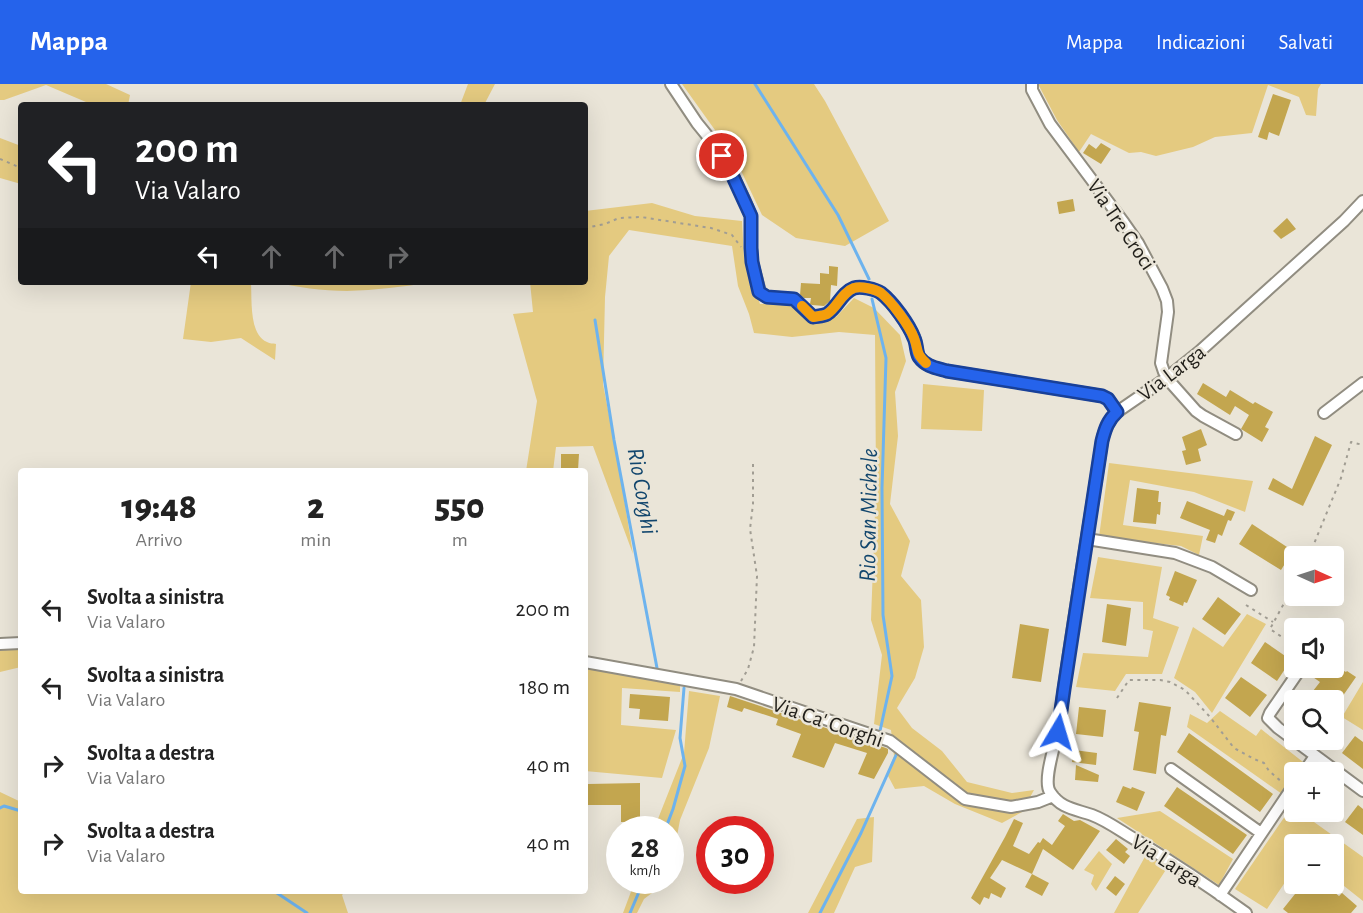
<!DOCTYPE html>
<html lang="it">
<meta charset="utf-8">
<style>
body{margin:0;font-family:"Alegreya Sans",sans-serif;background:#f6f6f6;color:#222;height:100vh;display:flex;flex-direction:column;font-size:22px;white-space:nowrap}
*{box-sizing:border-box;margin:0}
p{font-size:20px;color:#767676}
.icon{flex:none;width:33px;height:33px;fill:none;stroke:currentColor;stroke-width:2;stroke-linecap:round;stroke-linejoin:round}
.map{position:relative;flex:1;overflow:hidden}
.drawer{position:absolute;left:18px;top:384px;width:570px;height:426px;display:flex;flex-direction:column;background:#fff;border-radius:6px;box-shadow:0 6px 24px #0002}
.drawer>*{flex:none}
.top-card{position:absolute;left:18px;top:18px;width:570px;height:183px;border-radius:6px;box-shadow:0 6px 24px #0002;background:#202124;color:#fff;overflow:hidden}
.needle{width:39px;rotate:93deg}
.tools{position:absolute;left:1284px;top:462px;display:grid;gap:12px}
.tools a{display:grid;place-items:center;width:60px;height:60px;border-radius:6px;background:#fff;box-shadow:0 6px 24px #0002;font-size:30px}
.speed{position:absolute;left:606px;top:732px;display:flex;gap:12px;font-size:30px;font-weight:700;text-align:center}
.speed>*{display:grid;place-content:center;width:78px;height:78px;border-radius:50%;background:#fff;box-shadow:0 6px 24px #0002;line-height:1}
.speed small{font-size:15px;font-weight:400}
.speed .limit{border:9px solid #d22;background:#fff;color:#111}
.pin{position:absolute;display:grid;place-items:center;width:51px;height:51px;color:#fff;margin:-26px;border:3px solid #fff;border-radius:50%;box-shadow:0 2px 6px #0007}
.me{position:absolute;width:66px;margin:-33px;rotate:7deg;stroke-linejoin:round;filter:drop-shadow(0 0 4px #0008)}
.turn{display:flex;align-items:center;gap:21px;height:126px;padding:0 18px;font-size:27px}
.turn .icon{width:78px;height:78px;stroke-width:2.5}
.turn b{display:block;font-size:42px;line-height:51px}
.lanes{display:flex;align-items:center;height:57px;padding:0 18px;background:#0003;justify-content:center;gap:30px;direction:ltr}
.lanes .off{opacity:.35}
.eta{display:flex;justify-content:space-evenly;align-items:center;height:102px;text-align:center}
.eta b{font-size:36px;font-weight:800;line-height:42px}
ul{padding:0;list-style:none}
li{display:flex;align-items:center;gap:18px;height:78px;padding:0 18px}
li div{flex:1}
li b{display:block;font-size:22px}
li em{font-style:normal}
header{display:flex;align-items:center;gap:36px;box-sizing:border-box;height:84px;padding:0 30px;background:#2563eb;color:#fff}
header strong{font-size:28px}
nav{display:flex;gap:33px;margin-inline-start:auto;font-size:21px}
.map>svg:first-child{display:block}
.green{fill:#e4ca80}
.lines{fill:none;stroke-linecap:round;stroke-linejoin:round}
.stream{stroke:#6db3ee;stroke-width:3}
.building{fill:#c3a64f}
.minor-casing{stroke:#918d81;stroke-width:14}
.path{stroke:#a19d93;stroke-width:2;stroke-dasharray:3 4.5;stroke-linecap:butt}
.minor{stroke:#fff;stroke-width:10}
.route-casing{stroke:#184099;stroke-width:15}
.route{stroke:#2563eb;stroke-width:10}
.slow{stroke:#f59e0b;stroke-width:10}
.labels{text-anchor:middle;stroke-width:5;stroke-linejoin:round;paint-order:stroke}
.street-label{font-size:22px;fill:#201e19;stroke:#eae5d8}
.water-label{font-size:24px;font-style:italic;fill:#12466d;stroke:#eae5d8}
</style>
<header>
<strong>Mappa</strong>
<nav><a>Mappa</a><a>Indicazioni</a><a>Salvati</a></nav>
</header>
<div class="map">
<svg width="1363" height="829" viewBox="0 0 1363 829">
<rect width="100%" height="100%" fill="#eae5d8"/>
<path class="green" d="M 0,0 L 106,0 L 130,11 L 128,21 L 93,21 L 46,1 L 4,16 L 0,16 Z
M 468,0 L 495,0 L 484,21 L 460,21 Z
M 682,0 L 814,0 L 825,17 L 889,137 L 845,162 L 796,154 L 762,131 L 735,74 Z
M 1038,0 L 1321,0 L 1318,5 L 1316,32 L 1306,31 L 1299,13 L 1268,1 L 1252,49 L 1215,53 L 1193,63 L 1156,72 L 1141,68 L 1129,69 L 1091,50 L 1079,68 L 1057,36 Z
M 0,54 L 21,62 L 21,100 L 0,94 Z
M 652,119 L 695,132 L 742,137 L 744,174 L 760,220 C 788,221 791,217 811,238 L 836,233 L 854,214 L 874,224 L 900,251 L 906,277 L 895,308 L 898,352 L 890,420 L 910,457 L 901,492 L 921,516 L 924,563 L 915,594 L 897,624 L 912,644 L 942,667 L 967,698 L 1012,709 L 1034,706 L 1022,728 L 1002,739 L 955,720 L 924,702 L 895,705 L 887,690 L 894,672 L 891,646 L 874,640 L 882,571 L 871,536 L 876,401 L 875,251 L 839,248 L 792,253 L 754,249 L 749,230 L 738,202 L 732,162 L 629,146 L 609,172 L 605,213 L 603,300 L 619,383 L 633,470 L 593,362 L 556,363 L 553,387 L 526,387 L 537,317 L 513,230 L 533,228 L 530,198 L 585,198 L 585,127 Z
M 191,198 L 253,198 L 251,199 C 252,215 249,251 267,258 C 270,260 273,259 276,260 L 275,276 L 241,254 L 211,258 L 183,255 Z
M 273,198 L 431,198 C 404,203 375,206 347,207 C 322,207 297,203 273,198 Z
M 923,300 L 984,306 L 982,347 L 921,345 Z
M 1109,379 L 1253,397 L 1245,428 L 1194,408 L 1130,396 L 1123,441 L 1203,452 L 1199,471 L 1181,462 L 1099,453 Z
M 1098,473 L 1162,483 L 1153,534 L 1179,543 L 1162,590 L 1126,590 L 1115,607 L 1076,603 L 1083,569 L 1148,573 L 1153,547 L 1143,545 L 1143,518 L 1090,514 Z
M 1247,530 L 1266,540 L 1212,629 L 1195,608 L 1174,594 L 1193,543 L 1223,563 Z
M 21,563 L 21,583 L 0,588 L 0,565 Z
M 585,583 L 680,600 L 680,608 L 622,604 L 621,641 L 676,646 L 662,694 L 585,687 Z
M 1363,598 L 1363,646 L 1342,633 Z
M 689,607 L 720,612 L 709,664 L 680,736 L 671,784 L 670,746 L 654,745 L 684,669 Z
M 1220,627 L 1256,652 L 1261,645 L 1303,678 L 1296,688 L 1294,688 L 1294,691 L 1282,710 L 1187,643 L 1190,630 L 1207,639 Z
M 0,708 L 21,718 L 21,807 L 346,807 L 342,811 L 348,829 L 0,829 Z
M 1292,722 L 1294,724 L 1294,728 L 1300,728 L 1363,773 L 1363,817 L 1334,794 L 1334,760 L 1294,760 L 1294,785 L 1267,825 L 1235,805 Z
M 1160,727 L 1233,775 L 1219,801 L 1117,734 Z
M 874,733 L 872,778 L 855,783 L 834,829 L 808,829 L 857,735 Z
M 1099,767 L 1112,780 L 1096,807 L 1091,800 L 1094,791 L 1084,786 Z
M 1147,769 L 1169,781 L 1138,829 L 1114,829 Z
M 635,797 L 668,797 L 644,815 L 637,829 L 623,829 Z"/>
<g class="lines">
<path class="stream" d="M 755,0 L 838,131 L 869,195
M 872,215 L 886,274 L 882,404 L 883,531 L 892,592 L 880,647
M 595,236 L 614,356 L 657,584
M 0,724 L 4,722 L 21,727
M 665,746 L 673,725 L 685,682 L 680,654 L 684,604
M 274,807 L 307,829
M 630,829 L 644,796
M 820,829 L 861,749 L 897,669 L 896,668"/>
</g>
<path class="building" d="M 1273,10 L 1291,16 L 1279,52 L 1269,48 L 1267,56 L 1258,53 Z
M 1101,59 L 1111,65 L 1101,80 L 1083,69 L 1089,60 L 1096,65 Z
M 1073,115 L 1075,127 L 1059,130 L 1057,118 Z
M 1287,134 L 1296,145 L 1281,155 L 1273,147 Z
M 829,182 L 838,183 L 837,202 L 831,201 L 830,217 L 824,222 L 812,221 L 810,220 L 811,214 L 804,214 L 800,211 L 801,199 L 820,200 L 820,189 L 829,190 Z
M 1203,299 L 1226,313 L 1230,306 L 1253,320 L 1255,318 L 1273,328 L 1265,343 L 1269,345 L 1262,358 L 1241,345 L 1249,331 L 1235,322 L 1230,331 L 1197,310 Z
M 1201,345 L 1207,361 L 1198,365 L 1201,377 L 1186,381 L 1182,367 L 1186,366 L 1182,353 Z
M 1315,352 L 1332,361 L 1303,422 L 1268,405 L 1273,394 L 1292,405 Z
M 561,370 L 579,370 L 578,386 L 561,386 Z
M 1137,404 L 1159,407 L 1158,418 L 1161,418 L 1160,431 L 1157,430 L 1156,440 L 1133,438 Z
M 1187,417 L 1224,432 L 1227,425 L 1235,428 L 1231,437 L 1228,436 L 1222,452 L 1218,450 L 1215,459 L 1206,456 L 1210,446 L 1180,434 Z
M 1252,440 L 1293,467 L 1281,486 L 1239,460 Z
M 1175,487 L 1197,496 L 1187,519 L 1184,518 L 1183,522 L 1169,516 L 1170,513 L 1166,511 Z
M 1218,513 L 1241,530 L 1225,551 L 1202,535 Z
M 1107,520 L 1131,524 L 1126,562 L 1102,558 Z
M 1020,540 L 1049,545 L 1041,598 L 1012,594 Z
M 1265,558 L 1291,576 L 1277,597 L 1251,579 Z
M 1308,584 L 1338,584 L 1346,588 L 1347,587 L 1356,593 L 1340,616 L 1306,616 L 1320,598 L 1307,589 Z
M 1241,593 L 1267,611 L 1250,633 L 1225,614 Z
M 630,610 L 670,613 L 668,637 L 639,635 L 640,625 L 629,624 Z
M 730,612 L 886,664 L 888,665 L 888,669 L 874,695 L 858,690 L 867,669 L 835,659 L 824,684 L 792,673 L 801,650 L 776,641 L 778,635 L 744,624 L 742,628 L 727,623 Z
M 1139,618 L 1171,623 L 1166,652 L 1161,651 L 1156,690 L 1133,686 L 1139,648 L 1134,647 Z
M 1079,623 L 1106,626 L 1103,653 L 1076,650 Z
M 1189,649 L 1273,710 L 1260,728 L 1177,668 Z
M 1355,652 L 1363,658 L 1363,685 L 1342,669 Z
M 1074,666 L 1097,669 L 1096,681 L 1072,678 Z
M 1076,681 L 1099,691 L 1098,698 L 1075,696 Z
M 640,699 L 640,738 L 621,738 L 621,721 L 588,721 L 588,700 Z
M 1123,702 L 1131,705 L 1132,703 L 1145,708 L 1137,727 L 1116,718 Z
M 1177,703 L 1247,751 L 1233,770 L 1164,722 Z
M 1358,721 L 1363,725 L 1363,751 L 1345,738 Z
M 1063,730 L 1074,737 L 1080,736 L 1100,747 L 1073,786 L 1043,765 L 1032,790 L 1002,776 L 990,794 L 1006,804 L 1001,814 L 991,809 L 989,815 L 984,813 L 980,821 L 971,814 L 1005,753 L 1014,735 L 1023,739 L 1013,762 L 1029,770 L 1038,758 L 1040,759 L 1043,754 L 1052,761 L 1065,742 L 1058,737 Z
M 1116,755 L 1128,765 L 1125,768 L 1130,772 L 1124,780 L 1106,766 Z
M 1032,790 L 1049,799 L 1042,812 L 1025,803 Z
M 1115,792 L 1125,800 L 1116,812 L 1106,804 Z
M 1303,800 L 1324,800 L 1339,812 L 1342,809 L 1357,822 L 1351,829 L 1288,829 L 1283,825 Z"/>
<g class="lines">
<defs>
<path id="minor" d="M 671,0 L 697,39 L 714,60 L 729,84 L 744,115 L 751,132 L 751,164 L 752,178 L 760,208 L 767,213 L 794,215 L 813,233 C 818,232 823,232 827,230 C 838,223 841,209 854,204 C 861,202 875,205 881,209 C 892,218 909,241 914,254 C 917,260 916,268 919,273 C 926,283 937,284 947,287 L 1102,312 L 1108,315 L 1117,328
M 1032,0 L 1032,6 L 1050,40 L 1124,139 L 1138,159 L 1162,204 L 1167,217 L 1168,228 L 1161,279 L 1164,288 L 1172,300 L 1196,327 L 1203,332 L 1236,350
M 1324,329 L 1363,299
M 1087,455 L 1175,469 L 1212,483 L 1251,506
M 0,560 L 21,559
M 585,578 L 736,605 L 890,657 L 965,715 L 1011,723 L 1038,718 L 1053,712
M 1301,584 L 1270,629 L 1268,634 L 1278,644 L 1363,707
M 1171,685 L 1261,749
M 1304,688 L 1315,672
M 1220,811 L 1294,701
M 1246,829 C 1210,803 1174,779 1136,756 C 1122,748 1108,737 1092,731 C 1075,725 1061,725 1050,708 C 1042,696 1057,656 1059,641 C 1071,546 1088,451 1102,357 C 1105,345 1108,337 1117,328 L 1168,293 L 1199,268 L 1344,137 L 1363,117"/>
</defs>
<use href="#minor" class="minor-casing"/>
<path class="path" d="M 0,75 L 21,84
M 585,144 L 605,140 L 619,134 L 641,133 L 711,144 L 732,151 L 741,163
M 1309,472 L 1341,394 L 1351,358 L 1363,361
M 1294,501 L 1270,545 L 1294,561
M 1246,521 L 1273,538
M 741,597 L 748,585 L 754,563 L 757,492 L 750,445 L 753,420 L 753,378
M 1117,614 L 1129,596 L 1160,596 L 1170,598 L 1185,606 L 1210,633 L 1234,664 L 1254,675 L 1264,679 L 1269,687 L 1282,698"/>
<use href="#minor" class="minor"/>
</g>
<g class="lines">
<defs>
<path id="route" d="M 722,72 L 729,84 L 751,132 L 751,164 L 752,178 L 759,208 L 767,213 L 794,215 L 813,233 C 818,232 823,232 827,230 C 838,223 841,209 854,204 C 861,202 875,205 881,209 C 893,218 909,241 914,254 C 917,260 916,268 919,273 C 926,283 937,284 947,287 L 1102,312 L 1108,315 L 1117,328 C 1108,336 1105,345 1102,357 L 1064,605 L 1058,648"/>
</defs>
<use href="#route" class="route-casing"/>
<use href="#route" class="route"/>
<path class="slow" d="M 802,222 L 813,233 C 818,232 823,232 827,230 C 838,223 841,209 854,204 C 861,202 875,205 881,209 C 892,218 909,241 914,254 C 919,267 915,269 926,279"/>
</g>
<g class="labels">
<g class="street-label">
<text transform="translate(1122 140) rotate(56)" y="8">Via Tre Croci</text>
<text transform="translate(1171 288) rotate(-37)" y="8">Via Larga</text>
<text transform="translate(828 637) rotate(19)" y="8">Via Ca' Corghi</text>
<text transform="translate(1167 776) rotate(33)" y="8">Via Larga</text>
</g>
<g class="water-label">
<text transform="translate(643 407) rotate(80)" y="8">Rio Corghi</text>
<text transform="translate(868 431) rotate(-89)" y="8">Rio San Michele</text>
</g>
</g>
</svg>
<div class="tools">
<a><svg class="needle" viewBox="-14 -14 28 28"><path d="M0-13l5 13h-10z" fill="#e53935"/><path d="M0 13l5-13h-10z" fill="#767676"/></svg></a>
<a><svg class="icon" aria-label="sound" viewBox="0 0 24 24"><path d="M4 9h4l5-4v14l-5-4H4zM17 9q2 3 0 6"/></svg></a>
<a><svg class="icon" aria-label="search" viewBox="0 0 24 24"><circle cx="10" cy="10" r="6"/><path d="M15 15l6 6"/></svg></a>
<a>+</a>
<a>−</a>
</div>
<div class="speed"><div>28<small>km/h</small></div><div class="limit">30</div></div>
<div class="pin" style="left:722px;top:72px;background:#d93025"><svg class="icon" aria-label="arrive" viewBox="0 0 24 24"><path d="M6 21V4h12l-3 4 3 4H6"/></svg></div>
<svg class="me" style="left:1058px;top:648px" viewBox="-20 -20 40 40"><path d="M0-17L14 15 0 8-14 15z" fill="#2563eb" stroke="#fff" stroke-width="4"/></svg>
<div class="top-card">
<div class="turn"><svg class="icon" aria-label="left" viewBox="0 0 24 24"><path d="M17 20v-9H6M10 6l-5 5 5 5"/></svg><div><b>200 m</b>Via Valaro</div></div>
<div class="lanes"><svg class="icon" aria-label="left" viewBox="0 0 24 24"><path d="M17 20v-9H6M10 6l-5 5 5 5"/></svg><svg class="icon off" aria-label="ahead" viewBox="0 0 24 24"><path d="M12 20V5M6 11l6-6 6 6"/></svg><svg class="icon off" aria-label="ahead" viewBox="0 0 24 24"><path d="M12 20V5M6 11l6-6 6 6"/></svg><svg class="icon off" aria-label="right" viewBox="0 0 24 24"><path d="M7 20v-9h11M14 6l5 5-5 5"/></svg></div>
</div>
<section class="drawer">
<div class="eta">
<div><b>19:48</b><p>Arrivo</p></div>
<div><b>2</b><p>min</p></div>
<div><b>550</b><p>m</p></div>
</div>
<ul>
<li><svg class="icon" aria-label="left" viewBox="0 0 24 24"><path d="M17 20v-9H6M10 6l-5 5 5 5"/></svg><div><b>Svolta a sinistra</b><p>Via Valaro</p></div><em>200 m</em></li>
<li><svg class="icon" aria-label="left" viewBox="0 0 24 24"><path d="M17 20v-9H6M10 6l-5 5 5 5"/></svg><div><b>Svolta a sinistra</b><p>Via Valaro</p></div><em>180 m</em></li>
<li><svg class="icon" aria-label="right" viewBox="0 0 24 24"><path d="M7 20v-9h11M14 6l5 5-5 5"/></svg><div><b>Svolta a destra</b><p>Via Valaro</p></div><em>40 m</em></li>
<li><svg class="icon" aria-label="right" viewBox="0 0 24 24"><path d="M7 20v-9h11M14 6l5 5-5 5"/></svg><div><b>Svolta a destra</b><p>Via Valaro</p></div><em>40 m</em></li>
</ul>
</section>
</div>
